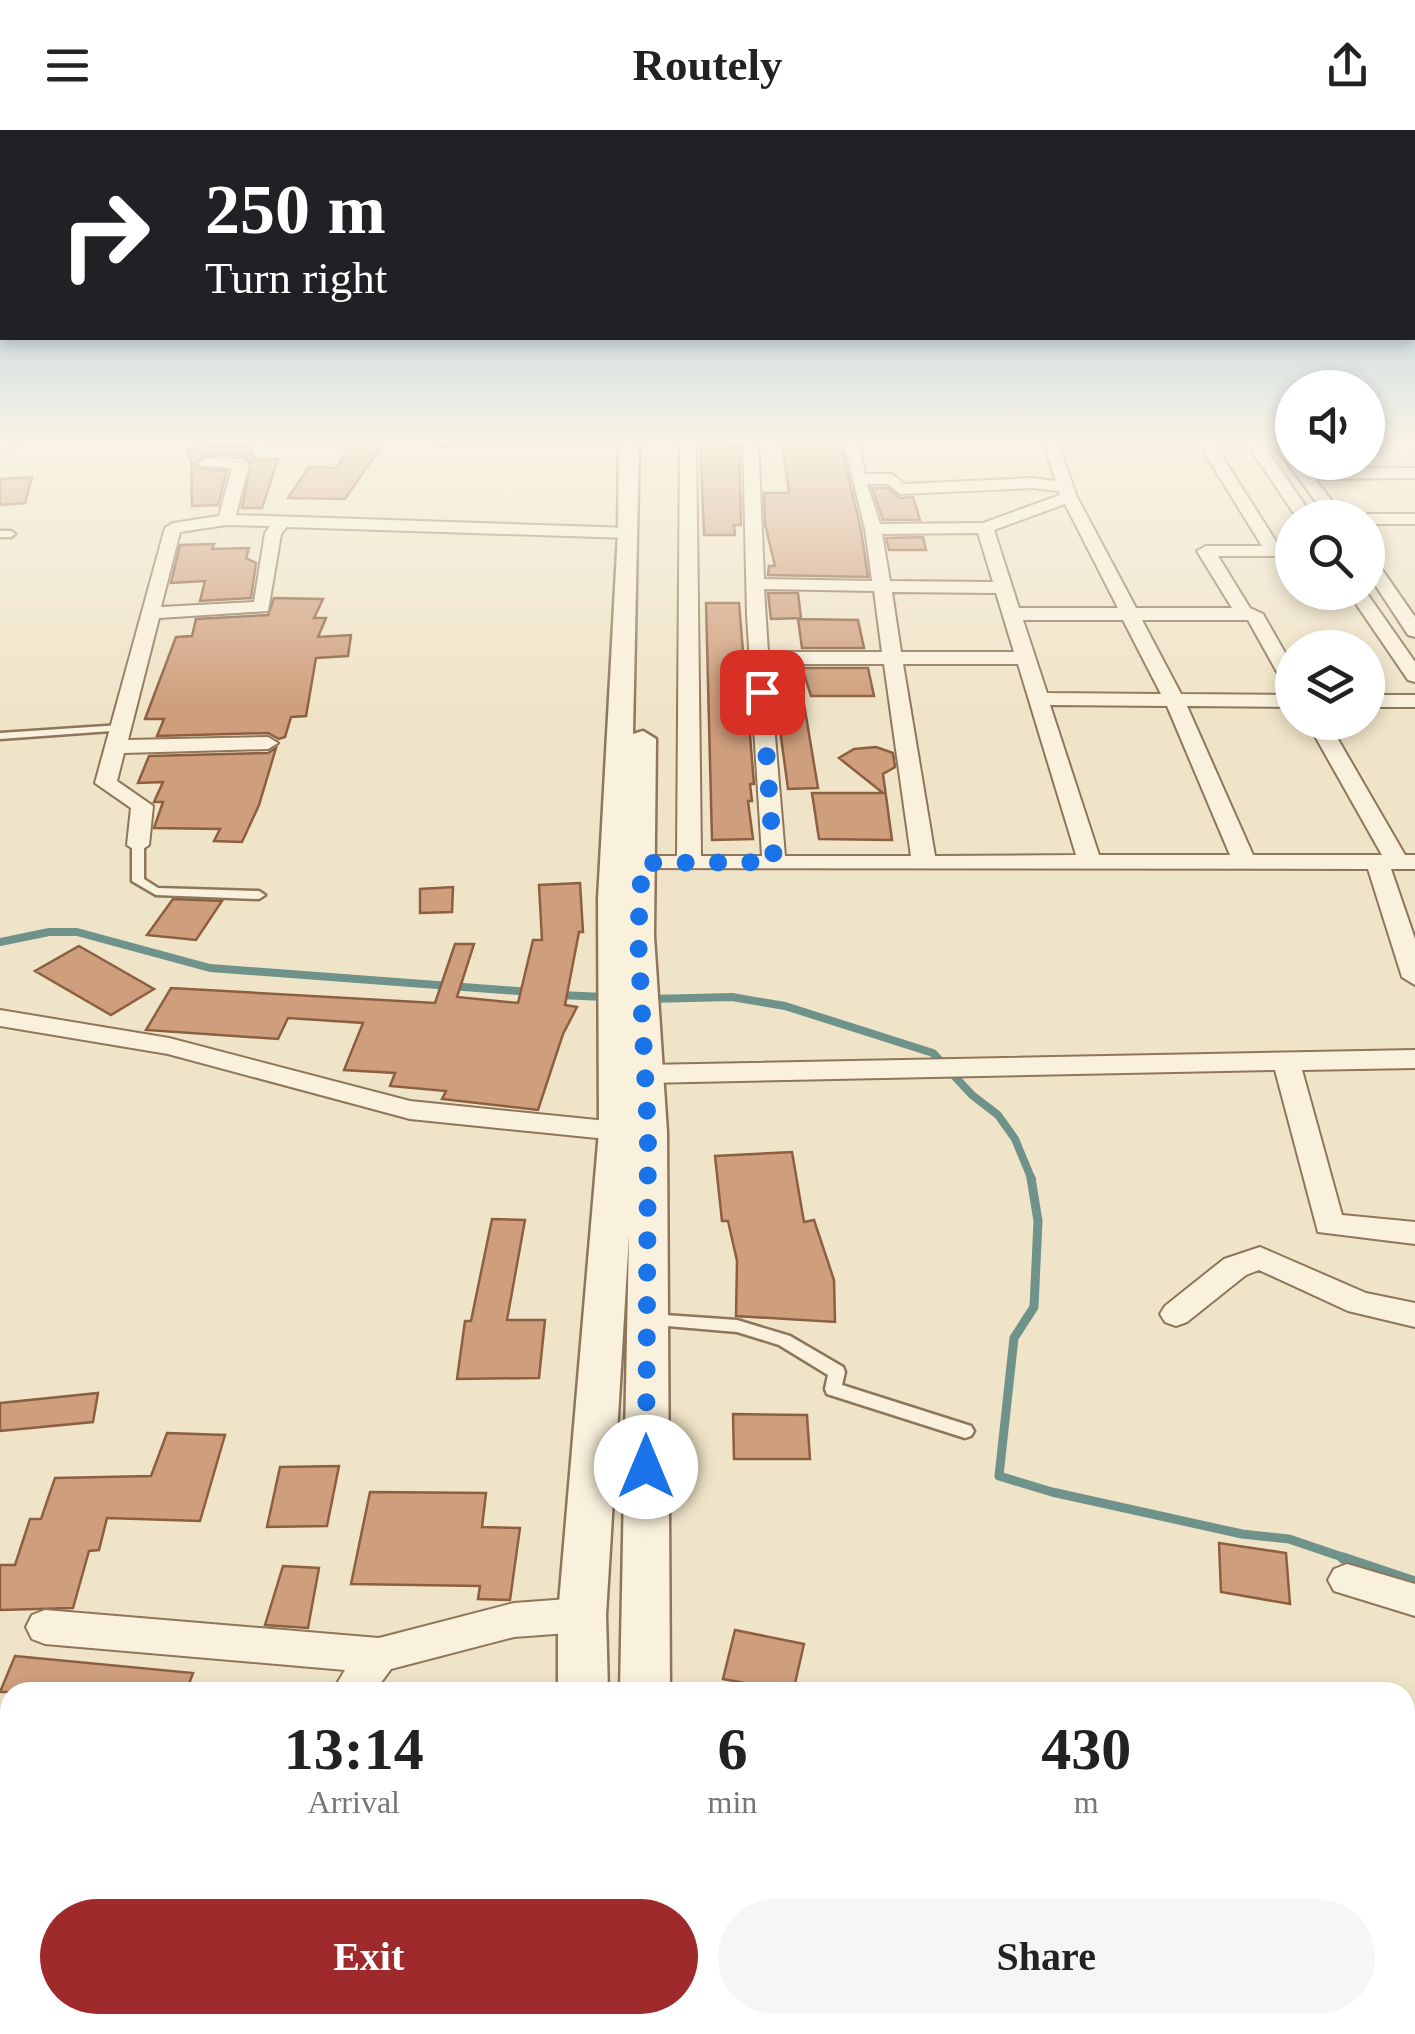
<!DOCTYPE html>
<style>
body{margin:0;font-family:"Times New Roman",serif;background:#f6f6f6;color:#222;height:100vh;display:flex;flex-direction:column;font-size:38px;white-space:nowrap}
*{box-sizing:border-box;margin:0}
p{font-size:32px;color:#767676}
.icon{flex:none;width:55px;height:55px;fill:none;stroke:currentColor;stroke-width:2;stroke-linecap:round;stroke-linejoin:round}
.map{position:relative;flex:1;overflow:hidden}
.drawer{position:absolute;left:0px;top:1552px;width:1415px;height:352px;display:flex;flex-direction:column;background:#fff;border-radius:30px 30px 0 0;box-shadow:0 5px 15px #0003}
.drawer>*{flex:none}
.guide{position:absolute;left:0px;top:0px;width:1415px;height:210px;box-shadow:0 5px 15px #0003;background:#202124;color:#fff;overflow:hidden}
.fabs{position:absolute;left:1275px;top:240px;display:grid;gap:20px}
.fabs a{display:grid;place-items:center;width:110px;height:110px;border-radius:50%;background:#fff;box-shadow:0 5px 15px #0003;font-size:50px}
.pin{position:absolute;display:grid;place-items:center;width:85px;height:85px;color:#fff;margin:-42px;border-radius:20px;box-shadow:0 5px 15px #0006}
.me{position:absolute;width:110px;margin:-55px;rotate:0deg;stroke-linejoin:round;filter:drop-shadow(0 0 8px #0008)}
.turn{display:flex;align-items:center;gap:35px;height:210px;padding:0 40px;font-size:45px}
.turn .icon{width:130px;height:130px;stroke-width:2.5}
.turn b{display:block;font-size:70px;line-height:85px}
.eta{display:flex;justify-content:space-evenly;align-items:center;height:170px;text-align:center}
.eta b{font-size:60px;font-weight:700;line-height:70px}
.action{display:flex;gap:20px;margin-top:auto;padding:20px 40px}
.action a{flex:1;height:115px;border-radius:60px;background:#9e2a2b;color:#fff;font-size:40px;font-weight:700;line-height:115px;text-align:center}
.action a+a{background:#f6f6f6;color:#222}
header{display:flex;justify-content:space-between;align-items:center;height:130px;padding:0 40px;background:#fff;font-size:45px;font-weight:700}
.map>svg:first-child{display:block}
.lines{fill:none;stroke-linecap:round;stroke-linejoin:round}
.stream-far2{stroke:#6f938a;stroke-width:8}
.stream-far1{stroke:#6f938a;stroke-width:9}
.stream{stroke:#6f938a;stroke-width:11}
.building{fill:#cf9f7d;stroke:#8d5f41;stroke-width:2.5}
.service-casing{stroke:#8d765c;stroke-width:5}
.minor-casing{stroke:#8d765c;stroke-width:4}
.tertiary-casing{stroke:#8d765c;stroke-width:5}
.service{fill:#faf1dc;fill-rule:evenodd}
.minor{fill:#faf1dc;fill-rule:evenodd}
.tertiary{fill:#faf1dc;fill-rule:evenodd}
.route{stroke:#1a73e8;stroke-width:18;stroke-dasharray:0 32.4}
</style>
<header><svg class="icon" aria-label="menu" viewBox="0 0 24 24"><path d="M4 6h16M4 12h16M4 18h16"/></svg>Routely<svg class="icon" aria-label="share" viewBox="0 0 24 24"><path d="M12 15V3M7 8l5-5 5 5M5 13v7h14v-7"/></svg></header>
<div class="map">
<svg width="1415" height="1904" viewBox="0 0 1415 1904">
<rect width="100%" height="100%" fill="#f0e4c8"/>
<g class="lines">
<path class="stream-far2" d="M 0,812 L 49,802 L 77,802 L 210,838 L 530,862
M 559,865 L 605,867
M 649,869 L 732,867 L 785,876 L 933,923 L 972,965 L 998,985 L 1015,1009 L 1032,1050"/>
<path class="stream-far1" d="M 1031,1048 L 1038,1091 L 1034,1177 L 1014,1208 L 999,1346 L 1052,1362 L 1242,1404 L 1289,1409 L 1351,1430"/>
<path class="stream" d="M 1343,1428 L 1415,1452"/>
</g>
<path class="building" d="M 353,308 L 387,308 L 345,369 L 288,368 L 309,337 L 337,338 Z
M 700,308 L 729,308 L 730,316 L 739,316 L 741,395 L 734,395 L 735,405 L 704,405 Z
M 782,311 L 833,311 L 835,320 L 842,320 L 861,400 L 868,447 L 768,445 L 769,436 L 775,436 L 765,394 L 764,363 L 789,363 Z
M 226,315 L 227,318 L 250,316 L 255,330 L 278,329 L 262,378 L 242,378 L 251,331 L 241,325 L 206,324 L 194,333 L 198,339 L 227,341 L 218,375 L 192,376 L 191,332 L 187,320 Z
M 32,347 L 25,373 L 0,375 L 0,349 Z
M 872,358 L 887,358 L 900,368 L 913,367 L 920,390 L 883,390 Z
M 923,407 L 926,420 L 889,420 L 886,408 Z
M 214,414 L 212,419 L 249,418 L 246,428 L 256,433 L 251,468 L 200,471 L 205,451 L 171,453 L 180,415 Z
M 768,463 L 798,463 L 801,488 L 771,489 Z
M 274,468 L 323,469 L 314,488 L 326,488 L 318,507 L 351,505 L 348,526 L 316,528 L 306,586 L 291,587 L 285,607 L 279,609 L 268,603 L 157,606 L 164,589 L 145,589 L 176,507 L 192,506 L 196,489 L 268,485 Z
M 706,473 L 739,473 L 754,654 L 750,654 L 752,671 L 748,671 L 753,709 L 712,710 Z
M 798,489 L 858,490 L 864,518 L 802,518 Z
M 802,538 L 868,538 L 874,566 L 811,566 Z
M 780,568 L 803,568 L 818,658 L 788,659 L 779,592 L 783,592 Z
M 876,617 L 893,623 L 895,637 L 883,644 L 892,710 L 819,709 L 812,663 L 883,663 L 839,628 L 854,619 Z
M 276,618 L 259,675 L 242,712 L 214,711 L 220,699 L 154,698 L 163,672 L 154,672 L 163,652 L 138,653 L 149,626 L 268,623 Z
M 580,753 L 583,802 L 579,802 L 565,875 L 577,877 L 563,904 L 538,980 L 442,969 L 446,961 L 390,956 L 395,943 L 344,940 L 363,893 L 288,888 L 278,909 L 146,900 L 171,858 L 435,873 L 455,814 L 474,814 L 457,867 L 518,873 L 533,810 L 542,810 L 539,755 Z
M 453,757 L 452,782 L 420,783 L 420,759 Z
M 173,769 L 222,771 L 196,810 L 147,805 Z
M 79,816 L 154,859 L 111,885 L 35,841 Z
M 792,1022 L 804,1092 L 814,1090 L 834,1150 L 835,1192 L 736,1186 L 737,1131 L 728,1091 L 722,1091 L 715,1026 Z
M 492,1089 L 525,1090 L 507,1190 L 545,1190 L 539,1248 L 457,1249 L 465,1191 L 471,1191 Z
M 98,1263 L 93,1292 L 0,1301 L 0,1273 Z
M 733,1284 L 807,1285 L 810,1329 L 734,1329 Z
M 167,1303 L 225,1305 L 200,1391 L 107,1388 L 99,1420 L 89,1421 L 73,1478 L 0,1480 L 0,1435 L 15,1435 L 30,1389 L 41,1389 L 55,1348 L 151,1346 Z
M 339,1336 L 327,1396 L 267,1397 L 280,1337 Z
M 370,1362 L 486,1363 L 482,1397 L 520,1398 L 510,1470 L 478,1469 L 480,1456 L 351,1454 Z
M 1219,1413 L 1286,1423 L 1290,1474 L 1221,1462 Z
M 283,1436 L 319,1438 L 308,1498 L 265,1495 Z
M 735,1500 L 804,1514 L 793,1562 L 723,1549 Z
M 15,1526 L 193,1543 L 186,1562 L 0,1562 Z"/>
<g class="lines">
<defs>
<path id="service" d="M 629,309 L 633,311 L 632,313 L 441,315 L 437,313 L 441,311 Z
M 0,401 L 11,401 L 15,404 L 11,407 L 0,407 Z
M 121,595 L 125,596 L 125,600 L 0,609 L 0,603 Z
M 138,712 L 144,715 L 144,749 L 158,758 L 259,761 L 265,765 L 259,769 L 156,765 L 132,751 L 132,715 Z
M 650,1184 L 737,1190 L 790,1206 L 843,1237 L 845,1242 L 842,1255 L 971,1296 L 974,1301 L 971,1306 L 965,1308 L 827,1264 L 825,1259 L 828,1245 L 779,1215 L 737,1202 L 644,1194 L 642,1190 L 644,1186 Z"/>
<path id="minor" d="M 0,308 L 36,308 L 38,310 L 0,318 Z
M 238,308 L 349,308 L 350,309 L 342,314 L 245,312 Z
M 680,308 L 696,308 L 701,726 L 762,726 L 747,485 L 743,308 L 758,308 L 764,449 L 872,451 L 865,399 L 843,308 L 858,308 L 865,344 L 892,344 L 904,354 L 1032,348 L 1056,351 L 1042,308 L 1259,309 L 1314,388 L 1297,388 L 1249,317 L 1216,317 L 1279,416 L 1292,416 L 1292,426 L 1218,426 L 1250,478 L 1263,484 L 1292,535 L 1292,557 L 1282,551 L 1248,490 L 1142,490 L 1181,564 L 1292,565 L 1292,577 L 1187,576 L 1253,725 L 1382,725 L 1307,592 L 1328,592 L 1405,725 L 1415,725 L 1415,739 L 1391,739 L 1415,809 L 1415,855 L 1402,847 L 1368,739 L 609,738 L 605,733 L 617,726 L 677,726 ZM 1059,317 L 1201,317 L 1262,416 L 1206,416 L 1197,421 L 1232,478 L 1136,478 L 1077,367 ZM 867,354 L 888,354 L 900,364 L 1032,358 L 1059,361 L 1060,365 L 983,393 L 880,394 ZM 1065,374 L 1118,478 L 1019,478 L 994,400 ZM 978,403 L 993,452 L 890,451 L 882,404 ZM 764,459 L 874,461 L 882,522 L 768,522 ZM 892,462 L 996,463 L 1014,522 L 901,522 ZM 1023,490 L 1123,490 L 1161,564 L 1047,563 ZM 769,534 L 884,534 L 911,726 L 785,726 ZM 903,534 L 1018,534 L 1076,725 L 935,726 ZM 1050,575 L 1167,576 L 1230,725 L 1099,725 Z
M 1269,308 L 1284,308 L 1292,321 L 1292,332 L 1302,332 L 1307,339 L 1415,338 L 1415,348 L 1315,349 L 1345,388 L 1328,388 Z
M 206,328 L 241,329 L 249,334 L 236,385 L 629,398 L 637,403 L 629,408 L 287,397 L 281,404 L 268,481 L 159,488 L 128,610 L 268,607 L 278,613 L 268,619 L 124,623 L 117,651 L 153,676 L 149,715 L 138,722 L 127,715 L 131,678 L 95,653 L 165,398 L 173,393 L 219,386 L 232,338 L 201,336 L 198,333 ZM 226,395 L 270,396 L 265,403 L 254,472 L 161,477 L 180,402 Z
M 1368,384 L 1415,384 L 1415,394 L 1368,394 L 1368,388 L 1361,388 Z
M 1368,427 L 1374,428 L 1415,487 L 1415,507 L 1408,505 L 1368,444 Z
M 1348,462 L 1366,462 L 1415,532 L 1415,552 L 1408,550 Z
M 1368,565 L 1415,565 L 1415,577 L 1368,577 Z
M 0,880 L 169,908 L 410,971 L 617,992 L 627,994 L 631,1001 L 627,1008 L 617,1010 L 410,989 L 168,924 L 0,896 Z
M 1415,920 L 1415,938 L 1302,940 L 1342,1085 L 1415,1092 L 1415,1114 L 1318,1102 L 1275,940 L 645,953 L 635,950 L 631,944 L 635,938 L 645,935 Z
M 1260,1117 L 1366,1163 L 1415,1173 L 1415,1197 L 1348,1181 L 1259,1140 L 1246,1145 L 1187,1192 L 1176,1196 L 1165,1192 L 1160,1184 L 1165,1176 L 1224,1129 Z
M 1347,1434 L 1415,1454 L 1415,1486 L 1334,1461 L 1328,1450 L 1334,1439 Z
M 582,1468 L 595,1473 L 601,1485 L 595,1497 L 582,1502 L 514,1507 L 391,1539 L 374,1562 L 332,1562 L 345,1540 L 45,1514 L 32,1509 L 26,1497 L 32,1485 L 45,1480 L 379,1508 L 514,1473 Z
M 0,1693 L 10,1693 L 10,1735 L 0,1735 Z
M 1405,1724 L 1415,1728 L 1415,1770 L 1405,1766 Z
M 0,1878 L 10,1878 L 10,1895 L 129,1895 L 132,1901 L 0,1904 Z
M 208,1895 L 254,1895 L 252,1904 L 206,1904 Z"/>
<path id="tertiary" d="M 619,308 L 639,308 L 633,604 L 643,601 L 656,609 L 654,806 L 667,1002 L 670,1562 L 620,1562 L 629,1105 L 606,1485 L 608,1562 L 558,1562 L 558,1485 L 599,1001 L 598,769 L 618,403 Z
M 545,1895 L 603,1895 L 602,1904 L 544,1904 Z
M 613,1895 L 671,1895 L 671,1904 L 613,1904 Z"/>
</defs>
<use href="#service" class="service-casing"/>
<use href="#minor" class="minor-casing"/>
<use href="#tertiary" class="tertiary-casing"/>
<use href="#service" class="service"/>
<use href="#minor" class="minor"/>
<use href="#tertiary" class="tertiary"/>
</g>
<linearGradient id="sky" x2="0" y2="1"><stop stop-color="#8fbad6"/><stop offset="0.54" stop-color="#f8f3e6"/><stop offset="1" stop-color="#f8f3e6" stop-opacity="0"/></linearGradient>
<rect width="1415" height="575" fill="url(#sky)"/>
<g class="lines">
<path class="route" d="M 646,1337 L 648,1002 L 638,806 L 642,733 L 774,732 L 762,562"/>
</g>
</svg>
<div class="fabs">
<a><svg class="icon" aria-label="sound" viewBox="0 0 24 24"><path d="M4 9h4l5-4v14l-5-4H4zM17 9q2 3 0 6"/></svg></a>
<a><svg class="icon" aria-label="search" viewBox="0 0 24 24"><circle cx="10" cy="10" r="6"/><path d="M15 15l6 6"/></svg></a>
<a><svg class="icon" aria-label="layers" viewBox="0 0 24 24"><path d="M12 4l9 5-9 5-9-5zM3 14l9 5 9-5"/></svg></a>
</div>
<div class="pin" style="left:762px;top:562px;background:#d93025"><svg class="icon" aria-label="arrive" viewBox="0 0 24 24"><path d="M6 21V4h12l-3 4 3 4H6"/></svg></div>
<svg class="me" style="left:646px;top:1337px" viewBox="-20 -20 40 40"><circle r="19" fill="#fff"/><path d="M0-13L10 11 0 6-10 11z" fill="#1a73e8"/></svg>
<div class="guide">
<div class="turn"><svg class="icon" aria-label="right" viewBox="0 0 24 24"><path d="M7 20v-9h11M14 6l5 5-5 5"/></svg><div><b>250 m</b>Turn right</div></div>
</div>
<section class="drawer">
<div class="eta">
<div><b>13:14</b><p>Arrival</p></div>
<div><b>6</b><p>min</p></div>
<div><b>430</b><p>m</p></div>
</div>
<div class="action"><a>Exit</a><a>Share</a></div>
</section>
</div>
